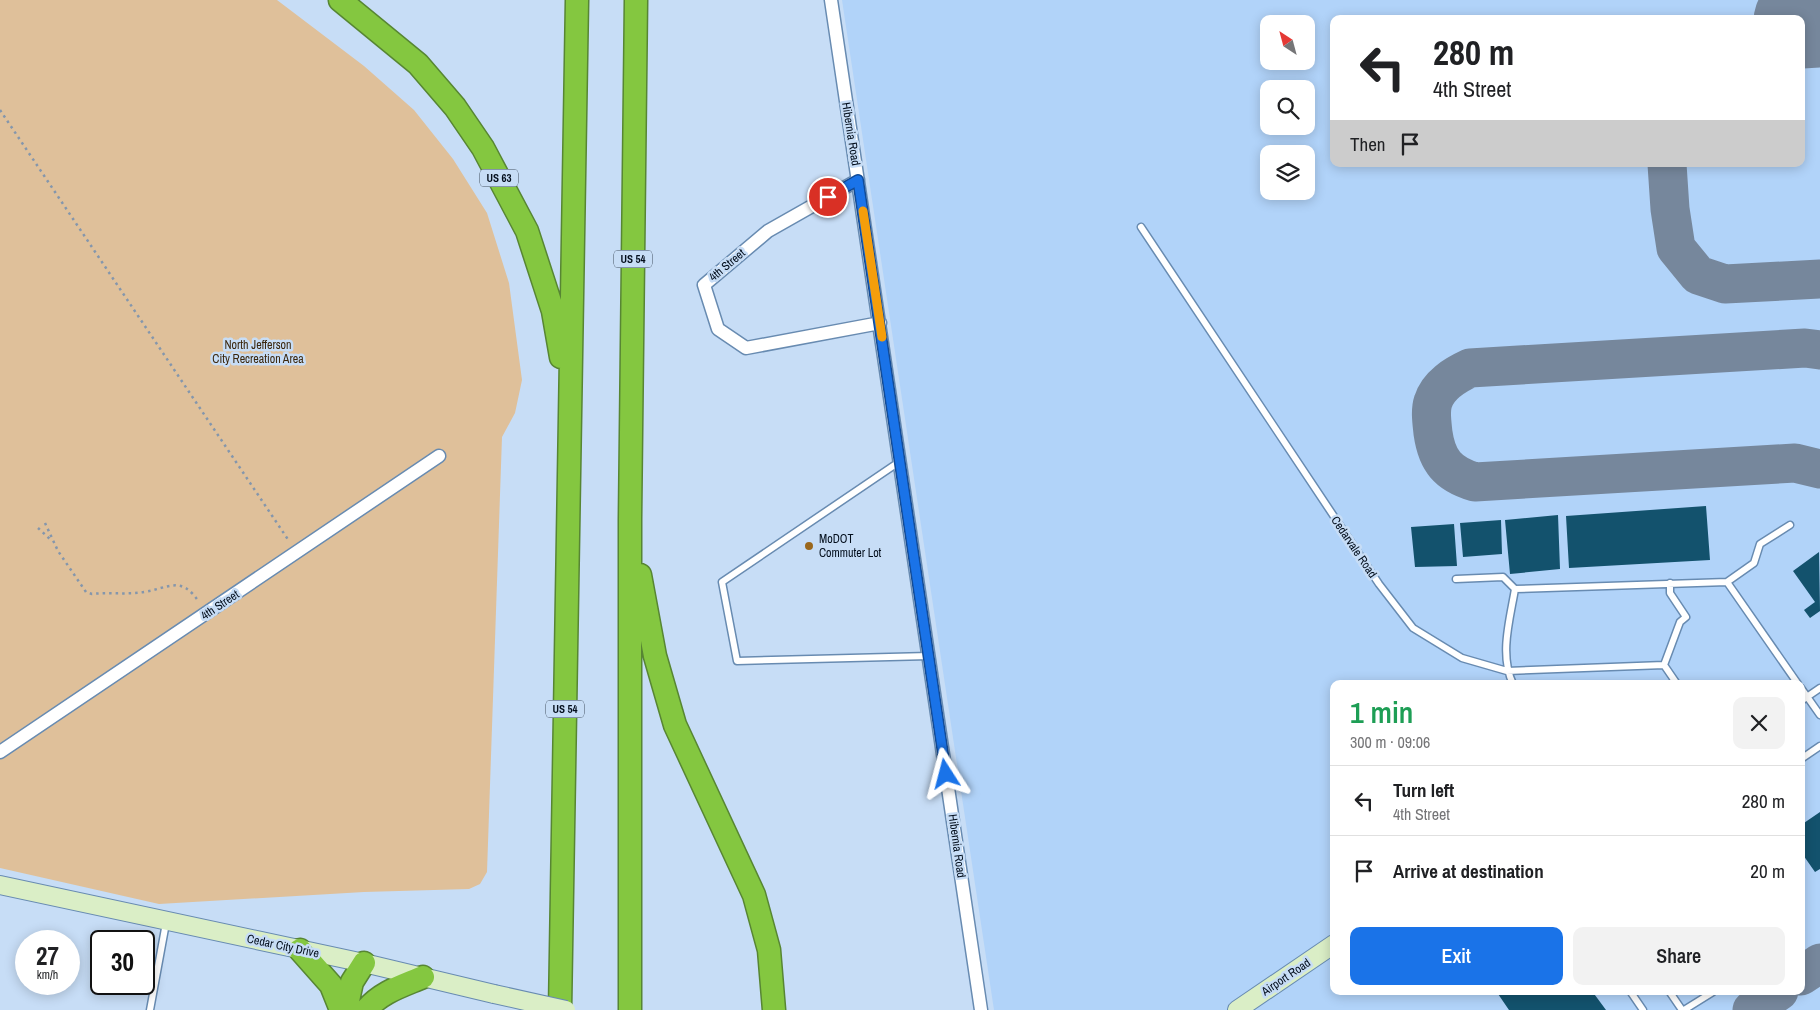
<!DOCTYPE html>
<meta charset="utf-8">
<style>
body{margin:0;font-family:"Archivo Narrow",sans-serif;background:#f2f2f2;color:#202124;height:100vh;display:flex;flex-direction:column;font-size:19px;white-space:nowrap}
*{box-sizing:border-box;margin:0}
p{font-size:16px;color:#757577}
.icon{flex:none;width:28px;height:28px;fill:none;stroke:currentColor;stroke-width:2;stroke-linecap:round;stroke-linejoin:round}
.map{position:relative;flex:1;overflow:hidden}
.panel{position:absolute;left:1330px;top:680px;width:475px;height:315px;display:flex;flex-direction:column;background:#fff;border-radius:10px;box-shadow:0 2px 12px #0003}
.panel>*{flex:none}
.hud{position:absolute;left:1330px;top:15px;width:475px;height:152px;border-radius:10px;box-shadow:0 2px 12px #0003;background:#fff;color:#202124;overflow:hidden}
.needle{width:32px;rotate:324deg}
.controls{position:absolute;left:1260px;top:15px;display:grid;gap:10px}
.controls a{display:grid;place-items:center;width:55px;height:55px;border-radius:10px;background:#fff;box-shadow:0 2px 12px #0003;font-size:25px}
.speed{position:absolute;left:15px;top:930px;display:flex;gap:10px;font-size:25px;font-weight:700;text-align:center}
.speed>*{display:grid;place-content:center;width:65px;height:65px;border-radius:50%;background:#fff;box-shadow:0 2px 12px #0003;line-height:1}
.speed small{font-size:12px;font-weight:400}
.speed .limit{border:2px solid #111;border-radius:8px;background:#fff;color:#111}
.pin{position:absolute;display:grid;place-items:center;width:42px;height:42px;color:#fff;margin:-21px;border:2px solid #fff;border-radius:50%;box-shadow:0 1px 5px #0007}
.me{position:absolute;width:55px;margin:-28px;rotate:351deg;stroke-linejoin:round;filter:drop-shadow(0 0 4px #0008)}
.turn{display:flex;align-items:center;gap:18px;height:105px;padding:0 20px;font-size:22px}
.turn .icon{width:65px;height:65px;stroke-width:2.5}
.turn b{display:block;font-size:35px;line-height:42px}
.then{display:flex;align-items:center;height:48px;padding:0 20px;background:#0003;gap:10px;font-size:19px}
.round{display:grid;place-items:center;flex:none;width:52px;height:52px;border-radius:10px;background:#f2f2f2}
.head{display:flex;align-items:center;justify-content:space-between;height:85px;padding:0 20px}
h1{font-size:30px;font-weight:600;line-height:38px;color:#1e9e55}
.primary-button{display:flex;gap:10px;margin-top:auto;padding:10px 20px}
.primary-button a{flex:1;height:58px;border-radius:10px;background:#1a73e8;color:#fff;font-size:20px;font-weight:600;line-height:58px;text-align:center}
.primary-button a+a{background:#f2f2f2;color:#202124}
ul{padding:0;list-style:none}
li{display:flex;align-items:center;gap:15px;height:70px;padding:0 20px;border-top:1px solid #e0e0e0}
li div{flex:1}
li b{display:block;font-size:19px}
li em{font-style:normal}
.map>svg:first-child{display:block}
.built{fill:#b1d3f9;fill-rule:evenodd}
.green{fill:#dfc09a}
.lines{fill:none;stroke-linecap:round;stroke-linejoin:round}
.taxiway{stroke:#76879c;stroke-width:39}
.runway{stroke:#76879c;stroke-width:95}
.building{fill:#13526d}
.lane-casing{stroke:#688bb1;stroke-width:9}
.street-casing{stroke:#688bb1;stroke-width:15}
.secondary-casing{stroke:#688bb1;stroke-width:20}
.highway-casing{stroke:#578633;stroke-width:25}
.path{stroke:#8496ac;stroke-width:2.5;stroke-dasharray:2.5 4;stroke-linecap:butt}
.lane{stroke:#fff;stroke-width:6}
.street{stroke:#fff;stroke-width:12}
.secondary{stroke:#daeec6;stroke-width:18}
.highway{stroke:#84c740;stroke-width:22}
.secondary-bridge-casing{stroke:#688bb1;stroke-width:20;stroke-linecap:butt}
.secondary-bridge{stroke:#daeec6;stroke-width:18}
.route-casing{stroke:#114b97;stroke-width:12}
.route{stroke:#1a73e8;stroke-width:9}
.slow{stroke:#f59e0b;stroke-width:9}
.poi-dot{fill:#9a671c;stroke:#c7ddf6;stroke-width:2}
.labels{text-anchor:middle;stroke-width:5;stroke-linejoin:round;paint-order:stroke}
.shield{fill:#c7ddf6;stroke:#3e4c5d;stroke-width:1}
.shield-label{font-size:11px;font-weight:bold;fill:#030e1c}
.street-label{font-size:12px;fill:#030e1c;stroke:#c7ddf6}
.park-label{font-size:12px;fill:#3b270d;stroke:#c7ddf6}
.poi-label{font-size:12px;fill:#030e1c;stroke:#c7ddf6;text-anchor:start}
</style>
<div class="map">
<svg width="1820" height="1010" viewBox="0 0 1820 1010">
<rect width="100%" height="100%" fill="#c7ddf6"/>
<path class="built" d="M 842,0 L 1820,0 L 1820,1010 L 994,1010 ZM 1334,19 L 1801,19 L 1801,164 L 1334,164 ZM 1269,24 L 1306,24 L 1306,61 L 1269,61 ZM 1269,89 L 1306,89 L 1306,126 L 1269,126 ZM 1269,154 L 1306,154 L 1306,191 L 1269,191 ZM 1334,684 L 1801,684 L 1801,991 L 1334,991 Z"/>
<path class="green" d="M 0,0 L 277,0 L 364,66 L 414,110 L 453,159 L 487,213 L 509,283 L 522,380 L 515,413 L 502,437 L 487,872 L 480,884 L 469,889 L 364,892 L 159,904 L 0,868 Z"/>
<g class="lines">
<path class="taxiway" d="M 1667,164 L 1670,209 L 1676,248 L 1698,275 L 1725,284 L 1820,279
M 1820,350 L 1805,348 L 1470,368 C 1455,375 1438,385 1433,402 C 1430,411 1432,423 1433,433 C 1437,461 1448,474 1475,482 L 1795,463 L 1820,469
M 1801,976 L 1820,963
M 1752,1010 L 1779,991"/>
<path class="runway" d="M 1801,21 L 1820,20"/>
</g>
<path class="building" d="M 1706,506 L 1710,560 L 1569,568 L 1566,516 Z
M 1558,515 L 1560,569 L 1510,574 L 1505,520 Z
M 1501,520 L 1502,554 L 1463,557 L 1460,523 Z
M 1454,524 L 1457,566 L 1415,567 L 1411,527 Z
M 1819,552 L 1820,611 L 1810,618 L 1804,610 L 1815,602 L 1793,571 Z
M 1820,812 L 1820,869 L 1815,872 L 1801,852 L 1801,825 Z
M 1496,991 L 1592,991 L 1606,1010 L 1509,1010 Z"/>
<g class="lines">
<defs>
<path id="lane" d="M 1141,227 L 1379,584 L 1413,628 L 1462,658 L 1507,671 L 1664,665 L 1677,684
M 899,462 L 722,582 L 737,661 L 929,656
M 1790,525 L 1760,544 L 1754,563 L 1727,582 L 1798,684
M 1456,579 L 1503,577 L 1515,589 L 1727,582
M 1664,665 L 1680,622 L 1686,617 L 1670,593 L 1670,583
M 1513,684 C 1499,655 1510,619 1515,589
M 1801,688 L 1820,715
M 1801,701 L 1820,688
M 1801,759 L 1820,746
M 1630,991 L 1643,1010
M 1669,991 L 1682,1010
M 150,1010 L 166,923
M 1684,1010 L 1713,992"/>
<path id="street" d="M 831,0 L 981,1010
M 858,180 L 768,231 L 704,285 L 718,329 L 746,348 L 880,323
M 0,752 L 439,456"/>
<path id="secondary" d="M 0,885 L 364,963 L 494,994
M 1237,1010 L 1334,944"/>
<path id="highway" d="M 340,0 L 418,64 L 455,107 L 483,148 L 527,231 L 553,311 L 561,357
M 640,575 L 655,656 L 675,725 L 754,895 L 769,950 L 774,1010
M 300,950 L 331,985 L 341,1010
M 346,1010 L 352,982 L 364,963
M 366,1010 C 381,992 402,986 423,977
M 560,1010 L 577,0
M 630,1010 L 630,519 L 636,0"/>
</defs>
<use href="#lane" class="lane-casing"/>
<use href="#street" class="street-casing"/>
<use href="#secondary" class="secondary-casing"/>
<use href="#highway" class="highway-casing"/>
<path class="path" d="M 0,110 L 289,541
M 45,523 L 58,551 L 86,592 L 92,594 C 109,592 127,595 144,592 C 169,588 181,575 199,602
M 38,528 L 51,540"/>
<use href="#lane" class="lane"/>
<use href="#street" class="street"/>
<use href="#secondary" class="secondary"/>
<use href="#highway" class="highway"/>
<defs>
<path id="secondary-bridge" d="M 494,994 L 566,1010"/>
</defs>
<use href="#secondary-bridge" class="secondary-bridge-casing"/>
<use href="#secondary-bridge" class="secondary-bridge"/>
</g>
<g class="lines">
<defs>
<path id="route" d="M 828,197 L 858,180 L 946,774"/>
</defs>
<use href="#route" class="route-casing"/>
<use href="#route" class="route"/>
<path class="slow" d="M 863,211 L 882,337"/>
</g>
<circle class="poi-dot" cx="809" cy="546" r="5"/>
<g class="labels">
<g class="shield">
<rect x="480" y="169.5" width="38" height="17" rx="4"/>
<rect x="614" y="250.5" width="38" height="17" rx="4"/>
<rect x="546" y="700.5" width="38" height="17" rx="4"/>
</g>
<g class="shield-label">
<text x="499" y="182">US 63</text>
<text x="633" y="263">US 54</text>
<text x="565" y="713">US 54</text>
</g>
<g class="street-label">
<text transform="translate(851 134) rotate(81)" y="4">Hibernia Road</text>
<text transform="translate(727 265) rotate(-40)" y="4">4th Street</text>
<text transform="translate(1354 547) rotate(56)" y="4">Cedarvale Road</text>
<text transform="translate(220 605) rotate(-34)" y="4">4th Street</text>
<text transform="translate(957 846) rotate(82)" y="4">Hibernia Road</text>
<text transform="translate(283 946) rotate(12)" y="4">Cedar City Drive</text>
<text transform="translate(1286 977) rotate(-34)" y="4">Airport Road</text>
</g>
<g class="park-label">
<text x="258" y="349">North Jefferson<tspan x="258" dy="14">City Recreation Area</tspan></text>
</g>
<g class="poi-label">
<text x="819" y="543">MoDOT<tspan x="819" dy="14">Commuter Lot</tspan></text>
</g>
</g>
</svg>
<div class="controls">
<a><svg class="needle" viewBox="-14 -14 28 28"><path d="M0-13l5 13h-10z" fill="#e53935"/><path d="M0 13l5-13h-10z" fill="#757577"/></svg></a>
<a><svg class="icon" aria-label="search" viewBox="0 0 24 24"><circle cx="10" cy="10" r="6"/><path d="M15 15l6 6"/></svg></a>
<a><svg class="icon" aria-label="layers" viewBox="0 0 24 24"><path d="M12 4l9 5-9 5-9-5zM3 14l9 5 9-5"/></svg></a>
</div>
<div class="speed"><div>27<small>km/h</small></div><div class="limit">30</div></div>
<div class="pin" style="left:828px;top:197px;background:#d93025"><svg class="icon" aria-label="arrive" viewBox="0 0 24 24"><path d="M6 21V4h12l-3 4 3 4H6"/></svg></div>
<svg class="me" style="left:946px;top:774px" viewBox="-20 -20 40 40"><path d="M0-17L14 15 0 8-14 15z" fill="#1a73e8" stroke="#fff" stroke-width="4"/></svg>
<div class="hud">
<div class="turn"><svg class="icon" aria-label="left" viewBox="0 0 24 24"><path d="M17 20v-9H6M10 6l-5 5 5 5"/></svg><div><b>280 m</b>4th Street</div></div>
<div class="then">Then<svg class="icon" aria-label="arrive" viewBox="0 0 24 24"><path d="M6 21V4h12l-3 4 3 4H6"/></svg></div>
</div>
<section class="panel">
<div class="head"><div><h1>1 min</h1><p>300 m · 09:06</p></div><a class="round"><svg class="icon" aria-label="close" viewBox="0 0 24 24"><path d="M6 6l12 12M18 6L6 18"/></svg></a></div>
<ul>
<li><svg class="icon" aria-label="left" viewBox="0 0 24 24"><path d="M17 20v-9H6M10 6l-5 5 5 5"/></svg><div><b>Turn left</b><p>4th Street</p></div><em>280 m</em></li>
<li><svg class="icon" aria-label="arrive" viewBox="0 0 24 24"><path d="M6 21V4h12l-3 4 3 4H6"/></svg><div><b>Arrive at destination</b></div><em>20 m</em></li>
</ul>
<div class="primary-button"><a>Exit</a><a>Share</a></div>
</section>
</div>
